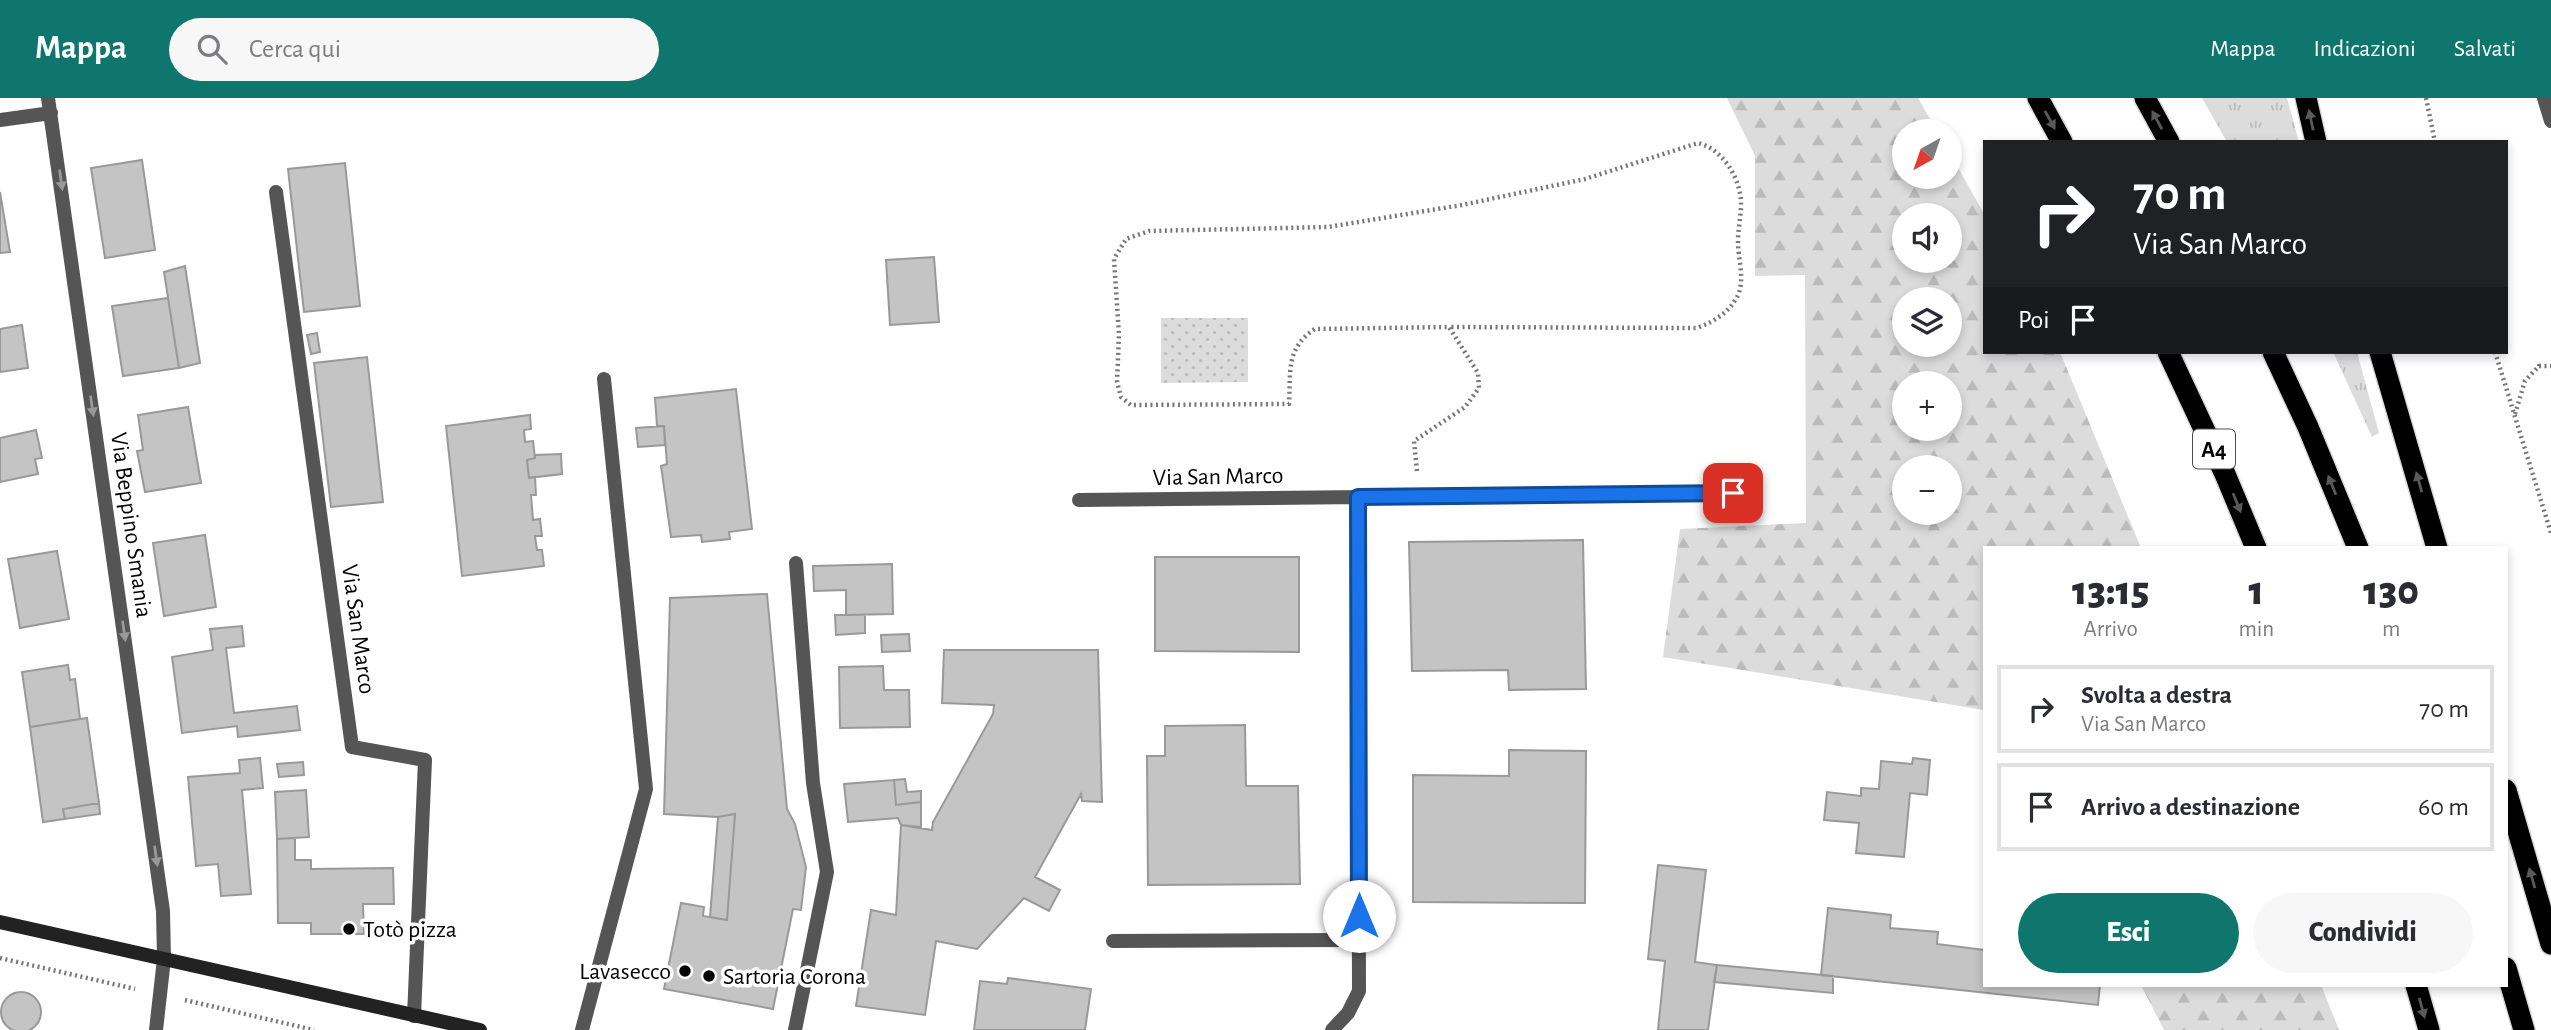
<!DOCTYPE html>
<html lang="it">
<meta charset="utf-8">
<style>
body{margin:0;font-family:"Alegreya Sans",sans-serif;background:#f7f7f7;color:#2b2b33;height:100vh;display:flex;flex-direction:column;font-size:26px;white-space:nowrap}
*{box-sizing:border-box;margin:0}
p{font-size:23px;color:#7c7c81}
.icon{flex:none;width:38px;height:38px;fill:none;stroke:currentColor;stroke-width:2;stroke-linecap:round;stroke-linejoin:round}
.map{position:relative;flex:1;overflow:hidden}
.drawer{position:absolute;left:1983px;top:448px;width:525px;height:441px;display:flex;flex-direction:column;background:#fff;border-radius:0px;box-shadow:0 4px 10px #0003}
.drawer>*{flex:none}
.top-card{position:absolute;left:1983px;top:42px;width:525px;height:214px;border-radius:0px;box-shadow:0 4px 10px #0003;background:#202124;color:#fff;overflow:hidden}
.needle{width:46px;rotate:220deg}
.tools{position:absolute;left:1892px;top:21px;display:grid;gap:14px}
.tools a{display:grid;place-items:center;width:70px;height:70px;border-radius:50%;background:#fff;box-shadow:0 4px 10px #0003;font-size:35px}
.pin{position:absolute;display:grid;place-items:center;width:60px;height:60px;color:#fff;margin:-30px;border-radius:14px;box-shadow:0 4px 10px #0006}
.me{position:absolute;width:77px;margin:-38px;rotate:0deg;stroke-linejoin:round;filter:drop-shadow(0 0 5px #0008)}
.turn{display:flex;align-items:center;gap:24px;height:147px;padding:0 35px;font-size:32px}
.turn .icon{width:91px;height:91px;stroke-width:2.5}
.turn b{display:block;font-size:49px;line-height:60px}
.then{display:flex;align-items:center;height:66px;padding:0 35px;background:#0003;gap:14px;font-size:26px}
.eta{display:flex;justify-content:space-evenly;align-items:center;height:119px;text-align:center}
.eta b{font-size:42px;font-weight:800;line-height:49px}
.cta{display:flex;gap:14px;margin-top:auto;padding:14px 35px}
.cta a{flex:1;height:80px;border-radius:42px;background:#0f766e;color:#fff;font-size:28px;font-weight:800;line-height:80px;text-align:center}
.cta a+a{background:#f7f7f7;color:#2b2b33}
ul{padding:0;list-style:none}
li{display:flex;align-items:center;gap:21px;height:88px;margin:0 14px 10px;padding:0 21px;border:4px solid #e1e1e2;border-radius:0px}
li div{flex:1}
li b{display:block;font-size:26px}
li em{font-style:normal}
header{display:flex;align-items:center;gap:42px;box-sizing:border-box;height:98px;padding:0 35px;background:#0f766e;color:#fff}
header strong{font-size:33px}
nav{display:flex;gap:38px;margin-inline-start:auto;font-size:24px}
.search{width:490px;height:63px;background:#f7f7f7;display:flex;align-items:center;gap:18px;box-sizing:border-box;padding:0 24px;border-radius:38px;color:#7c7c81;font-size:26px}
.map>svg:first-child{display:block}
.grass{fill:url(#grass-tufts)}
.forest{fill:url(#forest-firs);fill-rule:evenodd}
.park{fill:url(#park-dots)}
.building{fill:#c4c4c4;stroke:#999;stroke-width:2}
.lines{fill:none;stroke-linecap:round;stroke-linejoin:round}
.motorway-casing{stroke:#dbdbdb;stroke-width:24}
.path{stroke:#777;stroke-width:4.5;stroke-dasharray:2 3.5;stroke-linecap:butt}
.service{stroke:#555;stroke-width:14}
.minor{stroke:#555;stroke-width:14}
.secondary{stroke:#222;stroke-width:14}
.motorway{stroke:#000;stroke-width:21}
.oneway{fill:#595959}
.oneway2{fill:#999}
.route-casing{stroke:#114b97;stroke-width:18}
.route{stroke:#1a73e8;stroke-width:12}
.poi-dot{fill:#000;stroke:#fff;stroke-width:2.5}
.labels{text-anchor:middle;stroke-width:7;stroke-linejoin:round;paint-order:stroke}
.shield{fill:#fff;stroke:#4c4c4c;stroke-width:2}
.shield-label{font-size:23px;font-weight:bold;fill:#000}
.street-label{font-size:24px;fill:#000;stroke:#fff}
.poi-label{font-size:24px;fill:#000;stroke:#fff;text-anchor:start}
</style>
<header>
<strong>Mappa</strong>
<div class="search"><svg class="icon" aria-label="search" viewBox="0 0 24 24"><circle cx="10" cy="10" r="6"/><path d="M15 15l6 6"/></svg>Cerca qui</div>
<nav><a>Mappa</a><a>Indicazioni</a><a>Salvati</a></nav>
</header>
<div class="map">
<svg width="2551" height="932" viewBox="0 0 2551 932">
<defs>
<pattern id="grass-tufts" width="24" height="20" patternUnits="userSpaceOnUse" patternTransform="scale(1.75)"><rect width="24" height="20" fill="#dcdcdc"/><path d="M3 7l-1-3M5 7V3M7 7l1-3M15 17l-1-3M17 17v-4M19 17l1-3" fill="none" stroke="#bbb"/></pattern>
<pattern id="forest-firs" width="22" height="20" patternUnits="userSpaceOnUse" patternTransform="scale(1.75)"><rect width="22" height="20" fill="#dcdcdc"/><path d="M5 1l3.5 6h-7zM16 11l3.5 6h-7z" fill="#bbb"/></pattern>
<pattern id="park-dots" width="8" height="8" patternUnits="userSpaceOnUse" patternTransform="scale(1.75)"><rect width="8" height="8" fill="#dcdcdc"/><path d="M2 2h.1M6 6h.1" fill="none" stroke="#bbb" stroke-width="1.8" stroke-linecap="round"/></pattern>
</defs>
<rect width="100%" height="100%" fill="#fff"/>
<path class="grass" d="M 2202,0 L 2287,0 L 2299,44 L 2227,44 Z
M 2333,254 L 2357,254 L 2379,335 L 2372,339 Z"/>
<path class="forest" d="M 1727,0 L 1918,0 L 1937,33 L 1904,33 L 1904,79 L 1950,79 L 1950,55 L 1984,116 L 1984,254 L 2060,254 L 2141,450 L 1984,450 L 1984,612 L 1663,559 L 1680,431 L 1806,425 L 1805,177 L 1755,178 L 1755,58 ZM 1904,117 L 1950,117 L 1950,163 L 1904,163 ZM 1904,201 L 1950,201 L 1950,247 L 1904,247 ZM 1904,285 L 1950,285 L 1950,331 L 1904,331 ZM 1904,369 L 1950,369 L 1950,415 L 1904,415 Z
M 2141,887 L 2321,887 L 2339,932 L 2164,932 Z"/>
<path class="park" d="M 1161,220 L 1248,220 L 1248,284 L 1161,285 Z"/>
<path class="building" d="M 142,62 L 155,152 L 105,160 L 91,70 Z
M 345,65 L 360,208 L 304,214 L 288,71 Z
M 0,94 L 10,154 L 0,155 Z
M 934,159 L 939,224 L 890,227 L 886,162 Z
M 185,168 L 200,265 L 179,270 L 164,174 Z
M 168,200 L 179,270 L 123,278 L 112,208 Z
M 22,227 L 28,270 L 0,274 L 0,231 Z
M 317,235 L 320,254 L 311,256 L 307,237 Z
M 367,259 L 383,404 L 331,409 L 314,265 Z
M 736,291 L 752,431 L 729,434 L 730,441 L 702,444 L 701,437 L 671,439 L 661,368 L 667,366 L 664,328 L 657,328 L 655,300 Z
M 188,309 L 201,385 L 145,394 L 137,353 L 143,352 L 138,317 Z
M 530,317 L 531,331 L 524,332 L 525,344 L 533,343 L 535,360 L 527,362 L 529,380 L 535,379 L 536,397 L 531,397 L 533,422 L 540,421 L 542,438 L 535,438 L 537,452 L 542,452 L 544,468 L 462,478 L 446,328 Z
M 664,328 L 665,347 L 638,349 L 636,330 Z
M 36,332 L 42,360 L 35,361 L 38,376 L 0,384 L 0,340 Z
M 561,356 L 562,376 L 529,380 L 527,362 L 535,360 L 535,357 Z
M 205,437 L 216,509 L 164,518 L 153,445 Z
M 1583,442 L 1586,591 L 1509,592 L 1508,572 L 1412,573 L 1409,444 Z
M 57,453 L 69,521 L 20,530 L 8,461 Z
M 1155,459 L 1299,459 L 1299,554 L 1155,553 Z
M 892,466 L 893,516 L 846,517 L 846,492 L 814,493 L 813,468 Z
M 767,496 L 787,711 L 795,726 L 806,769 L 801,812 L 793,811 L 773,911 L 664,891 L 681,805 L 704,809 L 703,818 L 727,822 L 735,716 L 718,719 L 664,716 L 670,500 Z
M 835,517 L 865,517 L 865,535 L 836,537 Z
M 242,528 L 244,548 L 226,550 L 234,615 L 297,608 L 300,632 L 238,639 L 237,628 L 182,635 L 172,559 L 213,552 L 210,531 Z
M 909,536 L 910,553 L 882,554 L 881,537 Z
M 944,552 L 1098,552 L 1102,704 L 1082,703 L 1081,696 L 1035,779 L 1060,792 L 1049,813 L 1024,800 L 977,851 L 936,843 L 925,917 L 856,908 L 871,812 L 896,817 L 901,727 L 932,732 L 933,724 L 993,616 L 994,607 L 942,605 Z
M 68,567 L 70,582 L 75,581 L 80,621 L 30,629 L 22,574 Z
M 883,568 L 884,592 L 909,592 L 910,629 L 840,630 L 839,569 Z
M 87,620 L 99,705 L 63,711 L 65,721 L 43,724 L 30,629 Z
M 1245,627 L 1246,688 L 1298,688 L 1300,786 L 1148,787 L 1147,658 L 1165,658 L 1165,628 Z
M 1509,652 L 1586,653 L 1585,805 L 1413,804 L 1413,677 L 1509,678 Z
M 260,660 L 263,690 L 242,692 L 251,796 L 221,798 L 218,766 L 196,768 L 188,679 L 240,675 L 239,662 Z
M 1913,660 L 1930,662 L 1927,697 L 1910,695 L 1904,759 L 1856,755 L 1859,725 L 1824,722 L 1827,694 L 1861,698 L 1861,690 L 1879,691 L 1881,663 L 1912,666 Z
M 303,664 L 304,677 L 279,679 L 277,666 Z
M 905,681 L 907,694 L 921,693 L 921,704 L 896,707 L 894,682 Z
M 894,682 L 896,707 L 921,704 L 921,729 L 901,727 L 898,720 L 848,724 L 844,686 Z
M 306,692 L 309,739 L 277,741 L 275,694 Z
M 99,705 L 100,716 L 65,721 L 63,711 Z
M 735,716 L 727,822 L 710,819 L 718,719 Z
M 295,740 L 295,762 L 311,762 L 311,771 L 393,770 L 394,806 L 363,806 L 364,836 L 311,836 L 311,825 L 278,825 L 277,741 Z
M 1658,767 L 1706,772 L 1695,864 L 1717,867 L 1708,932 L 1658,932 L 1665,863 L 1648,861 Z
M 1828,810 L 1891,817 L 1890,830 L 1938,834 L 1937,846 L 1984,852 L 1984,887 L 2100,887 L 2098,907 L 1821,877 Z
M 1717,867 L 1833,878 L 1833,895 L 1714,884 Z
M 1008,880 L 1091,891 L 1085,932 L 974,932 L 980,883 L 1007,886 Z
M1 914a20 20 0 1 1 40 0a20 20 0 1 1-40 0Z"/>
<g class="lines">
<defs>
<path id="motorway" d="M 2038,0 L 2062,44
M 2145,0 L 2169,44
M 2306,0 L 2316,44
M 2168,254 L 2225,376 L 2256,450
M 2273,254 L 2308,329 L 2358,450
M 2380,254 L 2437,450
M 2506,692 L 2551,846
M 2506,870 L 2524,932
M 2416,887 L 2429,932"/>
</defs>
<use href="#motorway" class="motorway-casing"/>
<path class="path" d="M 2426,0 L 2435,44
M 2495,254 L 2551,435
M 2515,316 L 2525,283 L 2539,268 L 2551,268
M 1417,373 L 1414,343 L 1465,309 L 1479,290 L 1478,275 L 1449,229 L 1697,230 C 1715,223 1729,215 1738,197 C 1745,181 1738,161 1738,144 C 1738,131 1741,119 1741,106 C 1741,81 1723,51 1698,45 L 1585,81 L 1462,107 L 1328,129 L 1149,133 L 1126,141 L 1114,161 L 1119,237 L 1117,284 L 1121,299 L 1131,307 L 1289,306 C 1291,275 1285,250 1315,231 L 1449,229
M 0,860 L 135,891
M 185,902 L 314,932"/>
<path class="service" d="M 2544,0 L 2551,23
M 1113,843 L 1359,842
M 582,932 L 646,691 L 604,281"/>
<path class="minor" d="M 48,0 L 163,813 L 164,861 L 156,932
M 0,22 L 51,15
M 276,94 L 352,649 L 425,662 L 414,918
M 1079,402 L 1733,395
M 795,932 L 827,774 L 813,685 L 796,465
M 1332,932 L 1348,915 L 1359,893 L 1358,399"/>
<path class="secondary" d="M 0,824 L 480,932"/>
<use href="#motorway" class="motorway"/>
</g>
<defs><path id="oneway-solid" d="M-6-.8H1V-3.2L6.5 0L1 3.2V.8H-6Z" transform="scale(1.75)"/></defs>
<g class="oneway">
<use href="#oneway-solid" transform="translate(2050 22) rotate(61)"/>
<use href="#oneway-solid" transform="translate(2157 22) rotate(-118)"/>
<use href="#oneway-solid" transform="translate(2311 22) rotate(-102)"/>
<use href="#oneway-solid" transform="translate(2419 384) rotate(-106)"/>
<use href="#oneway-solid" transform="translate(2332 387) rotate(-112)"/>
<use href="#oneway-solid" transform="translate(2237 405) rotate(68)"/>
<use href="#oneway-solid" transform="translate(2532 780) rotate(-106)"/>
<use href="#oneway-solid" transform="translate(2422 910) rotate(75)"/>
</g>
<g class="oneway2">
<use href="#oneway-solid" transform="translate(61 82) rotate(82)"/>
<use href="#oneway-solid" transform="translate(92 308) rotate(82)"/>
<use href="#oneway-solid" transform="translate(124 533) rotate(82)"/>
<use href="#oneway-solid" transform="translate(156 758) rotate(82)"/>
</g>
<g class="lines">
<defs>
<path id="route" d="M 1359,818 L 1358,399 L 1733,395"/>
</defs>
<use href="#route" class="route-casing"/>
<use href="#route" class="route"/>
</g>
<g class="poi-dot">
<circle cx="349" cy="831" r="7"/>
<circle cx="685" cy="873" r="7"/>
<circle cx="709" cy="878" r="7"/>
</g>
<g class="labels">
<rect class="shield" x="2193" y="331.5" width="42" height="39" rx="5"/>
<g class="shield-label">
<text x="2214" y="359">A4</text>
</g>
<g class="street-label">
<text transform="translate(1218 378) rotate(-1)" y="8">Via San Marco</text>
<text transform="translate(132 427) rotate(82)" y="8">Via Beppino Smania</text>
<text transform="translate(359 531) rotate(82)" y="8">Via San Marco</text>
</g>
<g class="poi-label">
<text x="363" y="839">Totò pizza</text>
<text x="671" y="881" text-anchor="end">Lavasecco</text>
<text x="723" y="886">Sartoria Corona</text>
</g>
</g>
</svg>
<div class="tools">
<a><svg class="needle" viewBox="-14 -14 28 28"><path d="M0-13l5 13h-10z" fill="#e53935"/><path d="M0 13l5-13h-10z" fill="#7c7c81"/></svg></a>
<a><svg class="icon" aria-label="sound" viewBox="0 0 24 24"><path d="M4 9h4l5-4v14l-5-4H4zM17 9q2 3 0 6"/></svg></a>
<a><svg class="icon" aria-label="layers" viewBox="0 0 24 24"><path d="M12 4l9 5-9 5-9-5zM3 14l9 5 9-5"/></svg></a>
<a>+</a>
<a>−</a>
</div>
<div class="pin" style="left:1733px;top:395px;background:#d93025"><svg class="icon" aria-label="arrive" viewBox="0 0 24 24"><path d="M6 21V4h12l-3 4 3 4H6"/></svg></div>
<svg class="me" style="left:1359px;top:818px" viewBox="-20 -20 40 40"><circle r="19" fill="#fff"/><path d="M0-13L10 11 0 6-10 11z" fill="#1a73e8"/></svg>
<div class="top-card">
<div class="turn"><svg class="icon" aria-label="right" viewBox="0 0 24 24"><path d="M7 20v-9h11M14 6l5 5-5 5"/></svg><div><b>70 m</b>Via San Marco</div></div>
<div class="then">Poi<svg class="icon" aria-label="arrive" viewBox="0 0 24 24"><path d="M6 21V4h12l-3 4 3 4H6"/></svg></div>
</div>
<section class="drawer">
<div class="eta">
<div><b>13:15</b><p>Arrivo</p></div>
<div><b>1</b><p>min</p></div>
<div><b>130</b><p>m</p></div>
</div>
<ul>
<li><svg class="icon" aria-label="right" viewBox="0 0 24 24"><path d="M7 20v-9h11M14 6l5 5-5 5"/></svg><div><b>Svolta a destra</b><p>Via San Marco</p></div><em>70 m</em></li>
<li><svg class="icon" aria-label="arrive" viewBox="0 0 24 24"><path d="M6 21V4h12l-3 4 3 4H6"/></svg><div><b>Arrivo a destinazione</b></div><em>60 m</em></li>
</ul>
<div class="cta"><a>Esci</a><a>Condividi</a></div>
</section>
</div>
